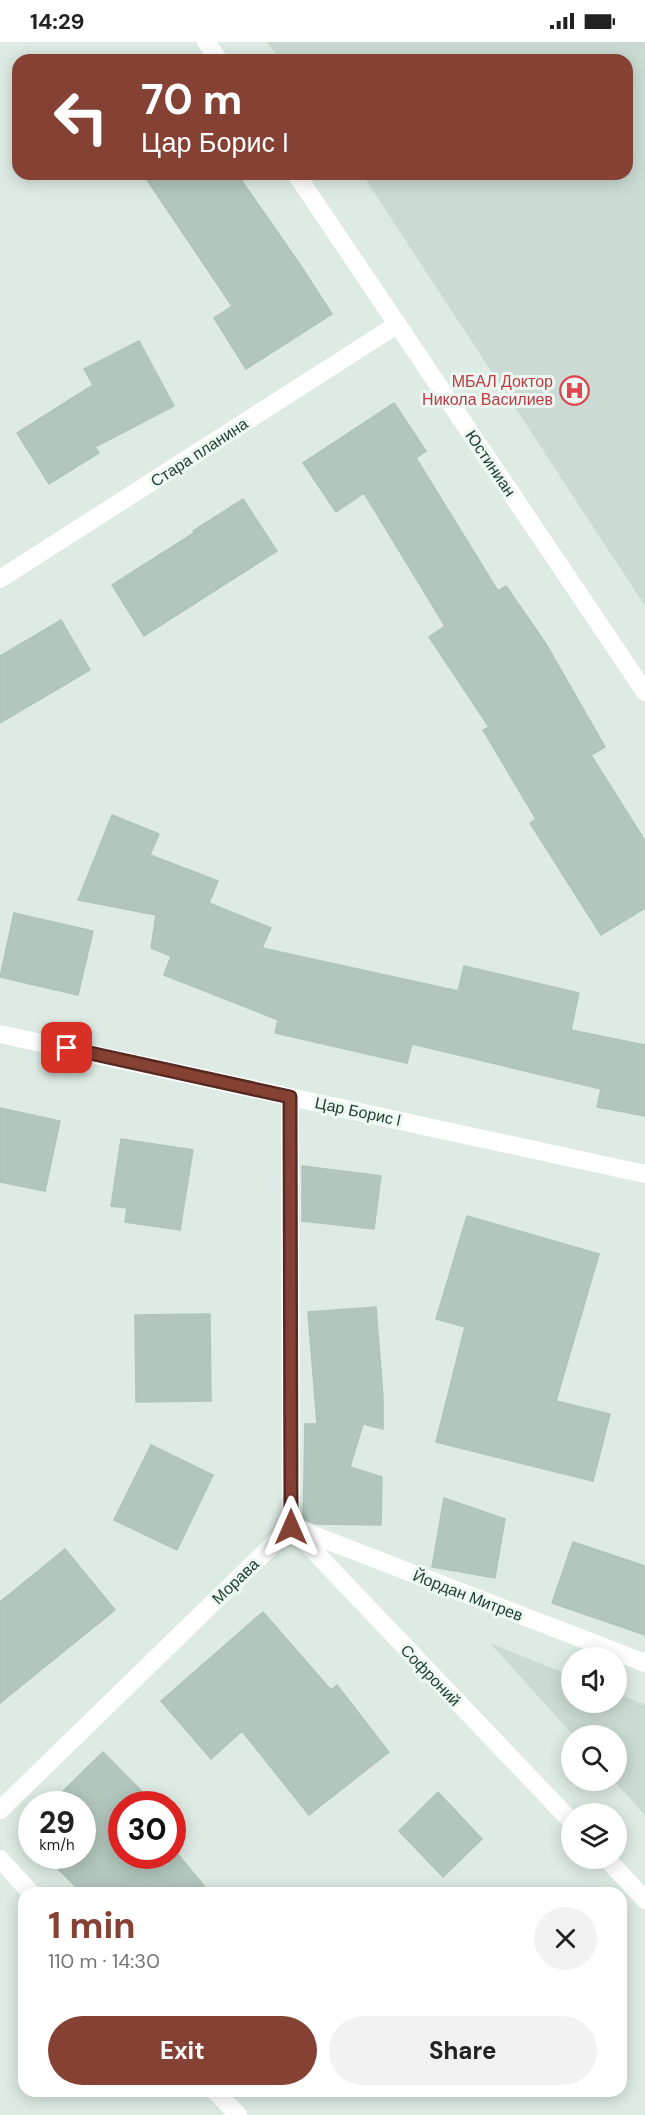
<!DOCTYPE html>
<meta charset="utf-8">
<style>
body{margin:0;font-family:"DM Sans",sans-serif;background:#f2f2f2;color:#222;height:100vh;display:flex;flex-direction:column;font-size:22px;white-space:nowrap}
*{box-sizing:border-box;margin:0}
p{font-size:20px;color:#767676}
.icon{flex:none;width:33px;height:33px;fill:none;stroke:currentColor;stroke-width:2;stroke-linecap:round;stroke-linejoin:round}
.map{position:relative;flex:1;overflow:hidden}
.side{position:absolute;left:18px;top:1845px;width:609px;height:210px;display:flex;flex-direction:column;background:#fff;border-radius:18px;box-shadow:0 3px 15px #0003}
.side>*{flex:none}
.banner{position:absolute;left:12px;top:12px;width:621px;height:126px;border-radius:18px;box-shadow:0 3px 15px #0003;background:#854133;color:#fff;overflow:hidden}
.buttons{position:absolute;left:561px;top:1605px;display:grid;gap:12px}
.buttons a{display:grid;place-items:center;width:66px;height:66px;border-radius:50%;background:#fff;box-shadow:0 3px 15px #0003;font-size:30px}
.speed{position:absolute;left:18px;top:1749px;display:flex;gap:12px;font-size:30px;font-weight:700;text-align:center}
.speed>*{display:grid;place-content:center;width:78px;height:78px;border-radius:50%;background:#fff;box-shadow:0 3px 15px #0003;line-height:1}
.speed small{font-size:15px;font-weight:400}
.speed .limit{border:9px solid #d22;background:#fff;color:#111}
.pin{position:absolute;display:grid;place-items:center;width:51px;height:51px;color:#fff;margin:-26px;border-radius:12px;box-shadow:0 3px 9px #0006}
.me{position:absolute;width:66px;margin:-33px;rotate:0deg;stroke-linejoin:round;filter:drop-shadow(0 0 4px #0008)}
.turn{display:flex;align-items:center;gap:21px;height:126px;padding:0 30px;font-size:27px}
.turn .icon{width:78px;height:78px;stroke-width:2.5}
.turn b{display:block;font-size:42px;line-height:51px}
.round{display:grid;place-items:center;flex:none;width:63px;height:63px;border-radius:32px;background:#f2f2f2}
.summary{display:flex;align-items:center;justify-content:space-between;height:102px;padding:0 30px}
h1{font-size:36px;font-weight:700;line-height:45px;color:#854133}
.button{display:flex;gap:12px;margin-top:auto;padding:12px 30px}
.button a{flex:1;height:69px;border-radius:36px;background:#854133;color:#fff;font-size:24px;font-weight:700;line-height:69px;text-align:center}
.button a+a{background:#f2f2f2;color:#222}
.status{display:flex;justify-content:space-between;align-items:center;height:42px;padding:0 30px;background:#fff;direction:ltr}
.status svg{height:16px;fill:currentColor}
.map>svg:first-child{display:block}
.built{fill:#cbdbd3}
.building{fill:#b2c6bd;stroke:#afc5ba;stroke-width:1.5}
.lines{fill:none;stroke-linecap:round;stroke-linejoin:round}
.minor{stroke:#fff;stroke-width:18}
.route-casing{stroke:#562a21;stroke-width:15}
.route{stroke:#854133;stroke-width:10}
.labels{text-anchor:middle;stroke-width:6;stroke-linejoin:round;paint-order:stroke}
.health-label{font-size:16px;fill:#be3a42;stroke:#eef8f2;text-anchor:end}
.street-label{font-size:16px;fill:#1d3c32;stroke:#eef8f2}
</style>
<div class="status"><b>14:29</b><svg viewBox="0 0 49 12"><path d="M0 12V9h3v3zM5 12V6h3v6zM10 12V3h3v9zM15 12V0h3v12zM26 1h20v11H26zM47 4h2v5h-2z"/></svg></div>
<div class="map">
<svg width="645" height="2073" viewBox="0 0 645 2073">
<rect width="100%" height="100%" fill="#ddebe4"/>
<path class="built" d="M 267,0 L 645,0 L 645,564 L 362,132 L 627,132 L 627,18 L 280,18 Z
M 490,1601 L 571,1634 L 572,1660 L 616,1660 L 617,1651 L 645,1663 L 645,1773 L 614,1739 L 616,1738 L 616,1694 L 573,1693 Z"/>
<path class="building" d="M 143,132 L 237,132 L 299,221 L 332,272 L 246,327 L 214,276 L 232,264 Z
M 139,299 L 174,364 L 95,405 L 99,411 L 49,442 L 17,391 L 93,343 L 84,327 Z
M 394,361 L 426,409 L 416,416 L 498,549 L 506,544 L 546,602 L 605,705 L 591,713 L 645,799 L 645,866 L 601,893 L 530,781 L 536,777 L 483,688 L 489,685 L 429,595 L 445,584 L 364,451 L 336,470 L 303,421 Z
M 243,457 L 277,509 L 144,594 L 112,543 L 194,491 L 193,489 Z
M 61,578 L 90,628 L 0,681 L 0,614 Z
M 112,773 L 159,792 L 150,813 L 218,839 L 209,861 L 271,886 L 262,906 L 458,949 L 464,924 L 579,951 L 571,988 L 645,1003 L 645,1074 L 597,1065 L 601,1047 L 412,1002 L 407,1021 L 275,991 L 278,978 L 164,933 L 171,914 L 151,906 L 156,873 L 78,858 Z
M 14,871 L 93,889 L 78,953 L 0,935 Z
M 0,1066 L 60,1079 L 45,1149 L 0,1140 Z
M 121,1097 L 193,1108 L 180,1188 L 125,1180 L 127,1166 L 111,1164 Z
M 302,1124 L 381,1134 L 374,1187 L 302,1179 Z
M 467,1174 L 599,1212 L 556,1359 L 610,1372 L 593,1439 L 436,1400 L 465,1285 L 436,1277 Z
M 376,1265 L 383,1355 L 383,1387 L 363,1382 L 350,1425 L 382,1435 L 381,1483 L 316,1482 L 303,1477 L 305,1382 L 317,1382 L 308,1270 Z
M 210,1272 L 211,1359 L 136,1360 L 135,1273 Z
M 151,1403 L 213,1433 L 177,1508 L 114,1478 Z
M 444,1456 L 505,1477 L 495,1536 L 432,1525 Z
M 573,1500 L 645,1524 L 645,1593 L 552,1561 Z
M 65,1507 L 115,1568 L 0,1661 L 0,1560 Z
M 263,1570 L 331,1648 L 337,1643 L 389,1710 L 309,1773 L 242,1689 L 211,1717 L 161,1659 Z
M 103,1710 L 154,1762 L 122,1762 L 122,1814 L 172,1814 L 172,1805 L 210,1851 L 82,1851 L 45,1814 L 82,1814 L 82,1762 L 50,1762 Z
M 438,1750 L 482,1797 L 443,1835 L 399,1789 Z
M 32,1780 L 32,1800 L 22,1790 Z"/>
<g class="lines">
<path class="minor" d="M 206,0 L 219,18
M 296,132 L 645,650
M 0,537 L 398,282
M 0,992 L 645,1132
M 291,1485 L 572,1780
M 295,1486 L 645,1621
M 0,1768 L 291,1485 L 290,1055
M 606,1816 L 645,1858
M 0,1817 L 31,1851
M 215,2049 L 238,2073"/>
</g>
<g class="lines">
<defs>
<path id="route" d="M 67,1006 L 290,1055 L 291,1485"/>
</defs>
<use href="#route" class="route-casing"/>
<use href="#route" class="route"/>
</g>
<defs>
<symbol id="hospital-ring" viewBox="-11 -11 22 22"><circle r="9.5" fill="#eef8f2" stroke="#e0444e" stroke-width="1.5"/><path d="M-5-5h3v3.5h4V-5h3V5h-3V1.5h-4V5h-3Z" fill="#e0444e"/></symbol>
</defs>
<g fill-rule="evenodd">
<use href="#hospital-ring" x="558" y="332" width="33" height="33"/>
</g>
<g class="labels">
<g class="health-label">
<text x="553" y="345">МБАЛ Доктор<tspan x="553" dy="18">Никола Василиев</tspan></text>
</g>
<g class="street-label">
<text transform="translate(199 410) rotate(-33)" y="6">Стара планина</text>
<text transform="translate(491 421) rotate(56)" y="6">Юстиниан</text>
<text transform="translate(358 1069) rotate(12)" y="6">Цар Борис I</text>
<text transform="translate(235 1539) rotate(-44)" y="6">Морава</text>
<text transform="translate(468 1553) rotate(21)" y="6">Йордан Митрев</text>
<text transform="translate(431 1633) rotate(46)" y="6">Софроний</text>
</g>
</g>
</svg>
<div class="buttons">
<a><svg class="icon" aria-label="sound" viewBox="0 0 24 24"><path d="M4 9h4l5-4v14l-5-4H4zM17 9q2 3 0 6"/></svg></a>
<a><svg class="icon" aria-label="search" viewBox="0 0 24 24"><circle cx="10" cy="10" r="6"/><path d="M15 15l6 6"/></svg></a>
<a><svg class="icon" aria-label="layers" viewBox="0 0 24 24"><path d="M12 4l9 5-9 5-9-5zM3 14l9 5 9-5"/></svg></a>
</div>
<div class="speed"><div>29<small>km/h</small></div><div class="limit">30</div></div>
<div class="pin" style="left:67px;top:1006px;background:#d93025"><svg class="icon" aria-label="arrive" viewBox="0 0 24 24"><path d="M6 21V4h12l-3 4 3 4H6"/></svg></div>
<svg class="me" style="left:291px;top:1485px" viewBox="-20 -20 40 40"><path d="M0-17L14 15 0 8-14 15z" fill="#854133" stroke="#fff" stroke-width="4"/></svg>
<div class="banner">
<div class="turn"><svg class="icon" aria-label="left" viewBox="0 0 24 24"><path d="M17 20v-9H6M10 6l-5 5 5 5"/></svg><div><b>70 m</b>Цар Борис I</div></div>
</div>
<section class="side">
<div class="summary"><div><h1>1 min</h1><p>110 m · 14:30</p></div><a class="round"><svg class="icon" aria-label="close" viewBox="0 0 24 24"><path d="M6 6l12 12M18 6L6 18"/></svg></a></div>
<div class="button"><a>Exit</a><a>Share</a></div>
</section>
</div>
